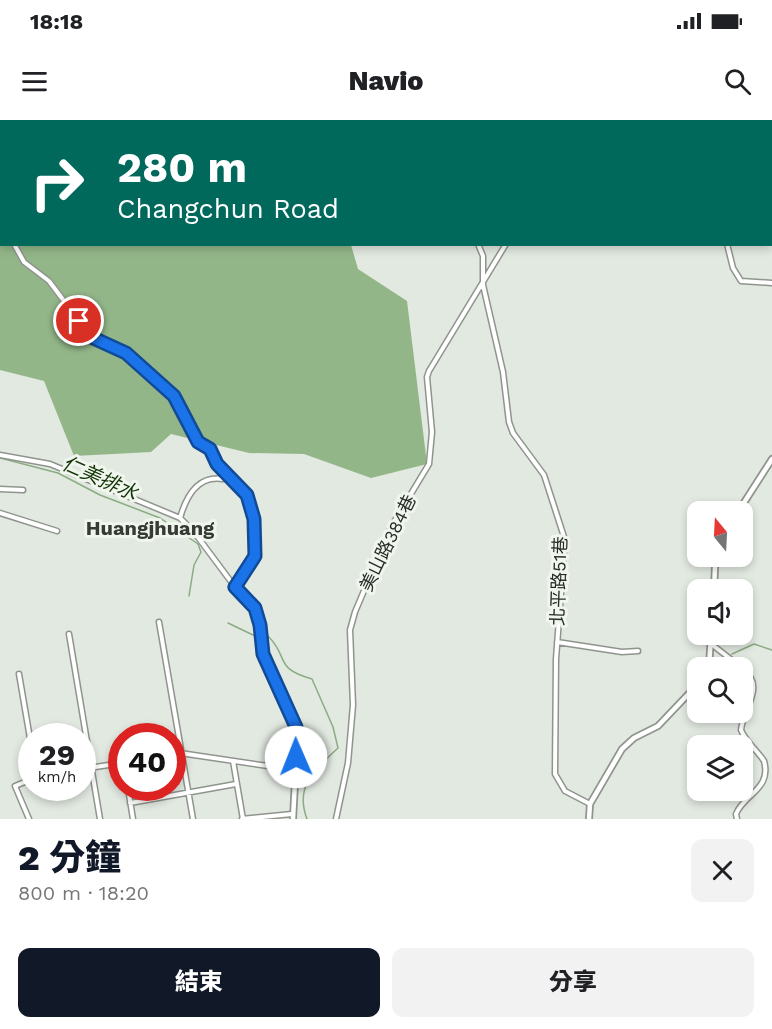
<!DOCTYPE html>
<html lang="zh-TW">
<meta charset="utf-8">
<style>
body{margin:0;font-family:"Work Sans","Noto Sans TC",sans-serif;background:#f2f2f2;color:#202124;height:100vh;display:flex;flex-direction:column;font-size:22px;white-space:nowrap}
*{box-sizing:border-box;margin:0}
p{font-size:20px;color:#757577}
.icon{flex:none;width:33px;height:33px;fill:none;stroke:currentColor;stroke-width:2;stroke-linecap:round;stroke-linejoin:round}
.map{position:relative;height:699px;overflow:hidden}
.drawer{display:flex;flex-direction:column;background:#fff;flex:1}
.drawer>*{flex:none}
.banner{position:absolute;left:0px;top:0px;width:772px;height:126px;box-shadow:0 3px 9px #0003;background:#00695c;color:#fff;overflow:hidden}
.needle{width:39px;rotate:342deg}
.fabs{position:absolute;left:687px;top:381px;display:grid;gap:12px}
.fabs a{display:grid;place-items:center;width:66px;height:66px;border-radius:12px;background:#fff;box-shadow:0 3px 9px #0003;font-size:30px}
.speed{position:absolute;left:18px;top:603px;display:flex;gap:12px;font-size:30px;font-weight:700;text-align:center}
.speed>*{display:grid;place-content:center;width:78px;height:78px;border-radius:50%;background:#fff;box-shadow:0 3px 9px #0003;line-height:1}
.speed small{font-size:15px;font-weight:400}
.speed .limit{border:9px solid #d22;background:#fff;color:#111}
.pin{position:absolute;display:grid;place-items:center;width:51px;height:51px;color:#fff;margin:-26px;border:3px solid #fff;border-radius:50%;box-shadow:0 2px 6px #0007}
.me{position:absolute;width:66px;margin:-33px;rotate:359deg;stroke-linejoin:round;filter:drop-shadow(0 0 4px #0008)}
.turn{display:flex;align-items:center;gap:21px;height:126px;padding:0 18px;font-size:27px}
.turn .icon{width:78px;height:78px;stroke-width:2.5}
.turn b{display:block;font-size:42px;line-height:51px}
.round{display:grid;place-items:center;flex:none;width:63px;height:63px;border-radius:12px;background:#f2f2f2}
.headline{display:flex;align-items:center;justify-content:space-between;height:102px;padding:0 18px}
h1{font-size:36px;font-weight:800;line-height:45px;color:#111827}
.action{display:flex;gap:12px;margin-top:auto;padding:12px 18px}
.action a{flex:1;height:69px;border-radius:12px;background:#111827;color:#fff;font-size:24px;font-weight:800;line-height:69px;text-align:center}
.action a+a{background:#f2f2f2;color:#202124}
.status{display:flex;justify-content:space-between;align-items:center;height:42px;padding:0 30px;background:#fff;direction:ltr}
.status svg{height:16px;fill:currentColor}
header{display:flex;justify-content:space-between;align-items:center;height:78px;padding:0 18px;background:#fff;font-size:27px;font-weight:800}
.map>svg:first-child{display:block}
.forest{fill:#93b689}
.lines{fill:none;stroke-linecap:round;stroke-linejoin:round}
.stream{stroke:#8aac80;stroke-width:1.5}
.minor-casing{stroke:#8f958d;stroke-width:7}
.tertiary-casing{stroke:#8f958d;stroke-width:8}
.minor{stroke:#fff;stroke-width:4}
.tertiary{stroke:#fff;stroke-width:4.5}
.route-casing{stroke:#114b97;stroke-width:15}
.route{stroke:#1a73e8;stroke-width:10}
.labels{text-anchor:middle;stroke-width:6;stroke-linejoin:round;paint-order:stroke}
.street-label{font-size:18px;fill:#282b28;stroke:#f0f6ee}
.water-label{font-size:20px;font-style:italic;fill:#133506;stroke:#f0f6ee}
.neighbourhood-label{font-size:20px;font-weight:bold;fill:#363b34;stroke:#f0f6ee}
</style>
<div class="status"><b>18:18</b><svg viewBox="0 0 49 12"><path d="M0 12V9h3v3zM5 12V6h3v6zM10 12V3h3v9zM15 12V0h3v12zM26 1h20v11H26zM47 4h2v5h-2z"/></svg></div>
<header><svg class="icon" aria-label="menu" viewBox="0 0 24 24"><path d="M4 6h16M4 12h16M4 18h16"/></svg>Navio<svg class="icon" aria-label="search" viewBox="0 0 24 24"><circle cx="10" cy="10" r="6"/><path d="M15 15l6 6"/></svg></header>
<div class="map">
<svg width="772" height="699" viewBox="0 0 772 699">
<rect width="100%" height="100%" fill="#e2e9e1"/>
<path class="forest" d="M 0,0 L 313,0 L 2,2 L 2,124 L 351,125 L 358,149 L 407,181 L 427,344 L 371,358 L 304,334 L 249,333 L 171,314 L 151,332 L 74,336 L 44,261 L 0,250 Z"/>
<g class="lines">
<path class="stream" d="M 0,338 L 58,353 L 100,375 L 160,398 L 198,424 L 201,432 L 194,445 L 189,476
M 228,503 L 253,515 L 268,516 C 290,538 273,548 312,559 L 333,607 L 338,628 C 316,649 294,665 307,699
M 732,534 L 754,524 L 772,530"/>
<defs>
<path id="minor" d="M 360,0 L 361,2
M 654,0 L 655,2
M 553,2 L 554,0
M 0,92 L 2,95
M 14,124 L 24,142 L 49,161 L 91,217 L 126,233 L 174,276 L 198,322 L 210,329 L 217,344 L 227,352 L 223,359 C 197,355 186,377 180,398
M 478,124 L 483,136 L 483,165 L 503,252 L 509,302 L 513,313 L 544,355 L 565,420 L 556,539 L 555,654 L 565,671 L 590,684
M 727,124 L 733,148 L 741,161 L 772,163
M 0,335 L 50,344 L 180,398 L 194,412 L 235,467 C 241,458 253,445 255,434 C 262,402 249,375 227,352
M 0,369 L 23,370
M 0,393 L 57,411
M 159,502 L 193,699
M 69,514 L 100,699
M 557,522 L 622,532 L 638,531
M 710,523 L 742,548
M 19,554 L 32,630
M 172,634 L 180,633 L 295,650
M 233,641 L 243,699
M 82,649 L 122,643
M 128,668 L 133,699
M 130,683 L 236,664
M 29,699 L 15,666 L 32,659
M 242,699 L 292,694
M 336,699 L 348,643 L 353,585 L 350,510 L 355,492 L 391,407 L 429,344 L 432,312 L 427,257 L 429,251 L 506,124
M 737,699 L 736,694 C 744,674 772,669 764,641 C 757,630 746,622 741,610 C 743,588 767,566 742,548"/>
<path id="tertiary" d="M 738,392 L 772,339
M 235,467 L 255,488 L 260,505 L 263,534 L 296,607 L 297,624 L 293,699
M 714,470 L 715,447 L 719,436
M 709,548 L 711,514
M 589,699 L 590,684 L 622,629 L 634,618 L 658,606 L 698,564"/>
</defs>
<use href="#minor" class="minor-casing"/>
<use href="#tertiary" class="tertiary-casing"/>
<use href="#minor" class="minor"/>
<use href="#tertiary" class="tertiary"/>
</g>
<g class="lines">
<defs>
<path id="route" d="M 79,201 L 91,217 L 126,233 L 174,276 L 198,322 L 210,329 L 217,344 L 247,375 L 254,399 L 255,436 L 235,467 L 255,488 L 260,505 L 263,534 L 296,607 L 296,637"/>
</defs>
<use href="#route" class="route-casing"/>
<use href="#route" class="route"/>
</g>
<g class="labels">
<g class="street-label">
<text transform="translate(388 423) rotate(-64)" y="6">美山路384巷</text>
<text transform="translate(559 461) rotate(-88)" y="6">北平路51巷</text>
</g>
<g class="water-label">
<text transform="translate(100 358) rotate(24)" y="7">仁美排水</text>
</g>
<g class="neighbourhood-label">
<text x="150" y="415">Huangjhuang</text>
</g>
</g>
</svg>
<div class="fabs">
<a><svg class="needle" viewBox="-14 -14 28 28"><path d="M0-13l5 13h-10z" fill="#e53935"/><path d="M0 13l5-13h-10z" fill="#757577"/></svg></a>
<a><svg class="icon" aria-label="sound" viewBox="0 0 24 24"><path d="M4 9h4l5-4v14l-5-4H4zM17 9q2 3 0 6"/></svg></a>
<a><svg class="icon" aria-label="search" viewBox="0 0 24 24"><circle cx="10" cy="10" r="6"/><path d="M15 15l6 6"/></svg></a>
<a><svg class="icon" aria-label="layers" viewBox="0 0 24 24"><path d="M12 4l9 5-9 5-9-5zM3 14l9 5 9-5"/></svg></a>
</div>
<div class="speed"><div>29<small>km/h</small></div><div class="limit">40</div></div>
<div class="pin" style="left:79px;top:201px;background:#d93025"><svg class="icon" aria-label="arrive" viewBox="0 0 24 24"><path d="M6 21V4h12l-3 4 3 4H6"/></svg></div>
<svg class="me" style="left:296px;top:637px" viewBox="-20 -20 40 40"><circle r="19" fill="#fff"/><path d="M0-13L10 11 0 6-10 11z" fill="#1a73e8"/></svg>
<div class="banner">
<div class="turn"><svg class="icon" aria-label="right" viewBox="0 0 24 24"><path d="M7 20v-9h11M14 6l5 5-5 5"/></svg><div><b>280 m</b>Changchun Road</div></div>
</div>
</div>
<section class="drawer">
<div class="headline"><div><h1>2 分鐘</h1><p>800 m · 18:20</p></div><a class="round"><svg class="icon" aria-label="close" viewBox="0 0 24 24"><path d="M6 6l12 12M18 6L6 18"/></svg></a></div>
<div class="action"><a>結束</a><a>分享</a></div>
</section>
